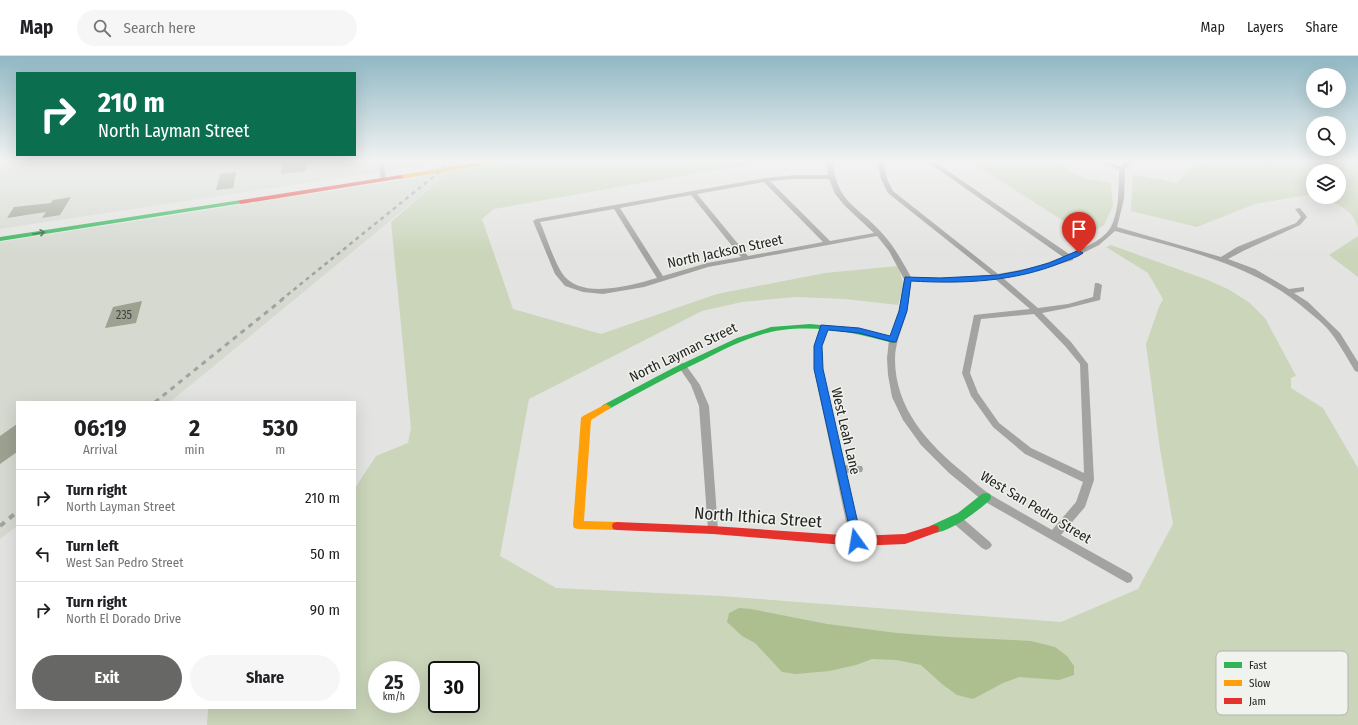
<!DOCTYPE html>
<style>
body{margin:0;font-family:"Fira Sans Condensed",sans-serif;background:#f6f6f6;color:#202124;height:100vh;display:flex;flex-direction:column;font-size:15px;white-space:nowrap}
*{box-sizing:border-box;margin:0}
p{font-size:13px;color:#757577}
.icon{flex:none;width:22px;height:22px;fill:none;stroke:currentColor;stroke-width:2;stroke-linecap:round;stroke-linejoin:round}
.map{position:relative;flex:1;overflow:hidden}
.panel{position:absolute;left:16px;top:345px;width:340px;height:308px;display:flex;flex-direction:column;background:#fff;border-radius:0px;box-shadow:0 4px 16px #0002}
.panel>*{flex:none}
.guide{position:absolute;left:16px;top:16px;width:340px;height:84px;border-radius:0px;box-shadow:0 4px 16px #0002;background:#0b6e4f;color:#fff;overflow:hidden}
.controls{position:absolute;left:1306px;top:12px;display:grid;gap:8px}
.controls a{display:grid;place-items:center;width:40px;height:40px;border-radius:50%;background:#fff;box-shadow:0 4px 16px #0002;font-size:20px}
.speed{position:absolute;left:368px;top:605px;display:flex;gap:8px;font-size:20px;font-weight:700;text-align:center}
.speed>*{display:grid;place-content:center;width:52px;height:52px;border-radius:50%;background:#fff;box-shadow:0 4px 16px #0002;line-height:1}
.speed small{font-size:10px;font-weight:400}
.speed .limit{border:2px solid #111;border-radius:6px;background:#fff;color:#111}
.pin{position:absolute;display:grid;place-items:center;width:34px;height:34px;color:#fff;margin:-41px -17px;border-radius:50% 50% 50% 0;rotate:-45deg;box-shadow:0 0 4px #0007}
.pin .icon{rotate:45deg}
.me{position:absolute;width:44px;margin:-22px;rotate:347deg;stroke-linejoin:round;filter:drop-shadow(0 0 3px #0008)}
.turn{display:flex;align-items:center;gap:14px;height:84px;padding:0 16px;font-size:18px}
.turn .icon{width:52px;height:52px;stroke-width:2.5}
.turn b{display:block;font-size:28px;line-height:34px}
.eta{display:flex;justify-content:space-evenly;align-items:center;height:68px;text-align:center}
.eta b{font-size:24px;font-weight:700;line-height:28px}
.action{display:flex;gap:8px;margin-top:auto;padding:8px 16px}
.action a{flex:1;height:46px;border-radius:24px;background:#676866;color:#fff;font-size:16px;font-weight:700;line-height:46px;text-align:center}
.action a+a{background:#f6f6f6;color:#202124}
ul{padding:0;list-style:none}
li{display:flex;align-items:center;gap:12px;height:56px;padding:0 16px;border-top:1px solid #e0e0e0}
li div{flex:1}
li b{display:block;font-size:15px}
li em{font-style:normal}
header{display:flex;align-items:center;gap:24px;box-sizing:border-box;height:56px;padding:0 20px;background:#fff;border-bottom:1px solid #e0e0e0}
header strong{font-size:19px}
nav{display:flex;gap:22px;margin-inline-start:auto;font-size:14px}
.search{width:280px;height:36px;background:#f6f6f6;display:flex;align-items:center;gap:10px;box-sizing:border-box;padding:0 14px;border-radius:22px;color:#757577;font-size:15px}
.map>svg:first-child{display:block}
.built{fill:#d5d9d0}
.green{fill:#cad5ba;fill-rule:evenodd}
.water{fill:#adbf8e}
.building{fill:#9ca192}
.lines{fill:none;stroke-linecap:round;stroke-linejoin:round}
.street{fill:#a3a3a2;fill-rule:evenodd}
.fast{fill:#30b455;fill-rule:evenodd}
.slow{fill:#ff9f0a;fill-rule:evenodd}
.jam{fill:#e5322d;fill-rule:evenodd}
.rail-far2{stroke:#a2a3a0;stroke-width:2.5;stroke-dasharray:4 4;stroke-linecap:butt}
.rail-far1{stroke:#a2a3a0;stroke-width:3;stroke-dasharray:5 5;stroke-linecap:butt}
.rail{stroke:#a2a3a0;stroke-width:4;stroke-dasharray:6 6;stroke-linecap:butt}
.oneway{stroke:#295e37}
.route{fill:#1a73e8;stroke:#114b97}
.labels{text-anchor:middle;stroke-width:3;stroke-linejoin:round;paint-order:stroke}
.number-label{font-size:12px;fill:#42443f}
.street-label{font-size:14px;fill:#242523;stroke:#f0f2ed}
.near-street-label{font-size:17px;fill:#242523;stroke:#f0f2ed}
.key{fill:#f0f2ed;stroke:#b3b4b0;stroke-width:1}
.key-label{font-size:11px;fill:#242523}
</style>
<header>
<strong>Map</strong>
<div class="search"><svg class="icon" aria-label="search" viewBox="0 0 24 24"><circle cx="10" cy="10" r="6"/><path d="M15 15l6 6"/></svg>Search here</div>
<nav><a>Map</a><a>Layers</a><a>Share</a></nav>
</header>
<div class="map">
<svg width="1358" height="669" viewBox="0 0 1358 669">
<rect width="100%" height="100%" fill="#e3e4e1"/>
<path class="built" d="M 2,104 L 464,104 L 170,346 L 17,346 L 17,470 L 0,483 L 0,186 L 428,120 L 444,106 L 0,173 L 0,107 Z"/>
<path class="green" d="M 526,104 L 771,104 L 494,153 L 482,163 L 513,253 L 601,278 L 717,238 L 825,217 L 898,210 L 904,230 L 898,249 L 845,243 L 795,241 L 742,246 L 702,255 L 529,343 L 500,500 L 556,532 L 721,540 L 1061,566 L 1138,533 L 1173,468 L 1160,393 L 1146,288 L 1159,251 L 1163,243 L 1148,217 L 1106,191 L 1111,189 L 1205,223 L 1228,233 L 1250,247 L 1265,262 L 1296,320 L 1291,322 L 1291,332 L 1323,352 L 1358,412 L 1358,669 L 207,669 L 208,652 L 355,652 L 355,432 L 376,400 L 408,387 L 411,372 L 391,166 L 449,116 ZM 377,614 L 411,614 L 411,648 L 377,648 ZM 437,614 L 471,614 L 471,648 L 437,648 Z
M 968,104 L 1052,104 L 1083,122 L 1111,127 L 1113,150 L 1104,169 L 1087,180 Z
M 1207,104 L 1358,104 L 1358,172 C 1354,154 1337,148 1322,141 L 1339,141 L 1339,115 L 1313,115 L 1313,138 L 1255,148 L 1197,171 L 1131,155 L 1133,118 L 1176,127 L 1195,109 Z
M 1358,180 L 1358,221 L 1329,199 Z"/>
<path class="water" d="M 1302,104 L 1358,104 L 1358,107 L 1344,109 L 1346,116 L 1341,116 Z
M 739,552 L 751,553 L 827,568 L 897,577 L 949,581 L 1031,585 L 1055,591 L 1067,600 L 1074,610 L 1074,619 L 1059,624 L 1019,621 L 1003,627 L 973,643 L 957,639 L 942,628 L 921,609 L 897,604 L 872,603 L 856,609 L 829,615 L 796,618 L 782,616 L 755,587 L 742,580 L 727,566 L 729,557 Z"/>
<path class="building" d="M 282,104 L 306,104 L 306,115 L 281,118 Z
M 236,116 L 233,132 L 216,134 L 220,118 Z
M 71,141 L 60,159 L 42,162 L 46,156 L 7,162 L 14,151 L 51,147 L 53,144 Z
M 142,245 L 136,267 L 105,272 L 113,251 Z
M 17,368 L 17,396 L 0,408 L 0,380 Z"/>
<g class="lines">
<path class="street" d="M 378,104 L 384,104 L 386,125 L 381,124 Z
M 826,104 L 832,104 C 838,149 856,148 882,177 C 894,190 902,205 911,221 L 951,222 L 991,219 L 888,137 L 881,123 L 877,104 L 883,104 L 887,123 L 893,135 L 998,218 L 1035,211 L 1063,201 L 925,104 L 932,104 L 1069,198 C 1083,192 1100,186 1109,174 C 1119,160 1119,131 1119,114 L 1097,104 L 1106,104 L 1121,111 L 1127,104 L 1134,104 L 1125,113 L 1124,143 L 1117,171 L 1221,201 L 1237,191 L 1296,167 L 1301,161 L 1295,153 L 1300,152 L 1307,161 L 1300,169 L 1243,195 L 1228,203 L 1255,213 L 1289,233 L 1304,231 L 1304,235 L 1294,237 L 1308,246 L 1340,277 L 1358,306 L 1358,316 L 1355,315 C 1348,304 1342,292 1334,281 C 1328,272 1319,264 1310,257 C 1256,208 1184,194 1115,175 L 1099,189 L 1073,202 L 1073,204 L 1040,214 L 1003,222 L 1038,252 L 1068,248 L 1093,241 L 1095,227 L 1098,227 L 1102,229 L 1100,244 L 1068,252 L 1042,257 L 1071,286 L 1088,308 L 1094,424 L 1085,451 L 1061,479 L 1131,518 L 1133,522 L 1131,526 L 1127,527 L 982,444 L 949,417 L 921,389 L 903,364 L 892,341 L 888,319 L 887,302 L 889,284 L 899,255 L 904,223 L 889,195 L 877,180 L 708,211 L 644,231 L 603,238 L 583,236 L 565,230 L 555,218 L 533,165 L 536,163 L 765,122 L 795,119 L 828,119 ZM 795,123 L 829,123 L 835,138 L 845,150 L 874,177 L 830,185 L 770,125 ZM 764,126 L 823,186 L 748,200 L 697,138 ZM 691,139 L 741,201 L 707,207 L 663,220 L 620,152 ZM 614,153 L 657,222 C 632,229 580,245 562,217 C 553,203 547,182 540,166 ZM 995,223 L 1030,253 L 974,259 L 962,317 L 971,340 L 993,371 L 1025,398 L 1083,426 L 1076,446 L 1052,474 C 1032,462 1011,451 991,439 C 982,433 973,425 965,418 C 928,388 895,353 895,303 C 895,286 903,272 907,255 C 909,246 910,235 911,225 L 951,226 ZM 1034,258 L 1065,290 L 1080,308 L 1084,417 L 1031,392 L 999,367 L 978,337 L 970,317 L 981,263 Z
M 821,269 L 827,269 L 828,271 L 822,290 L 822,313 L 844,409 L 862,410 L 863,413 L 862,416 L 846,417 L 862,485 L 860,488 L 856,490 L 852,488 L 850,485 L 814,313 L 814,290 Z
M 682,307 L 685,308 L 700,329 L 709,350 L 718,474 L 717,477 L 713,478 L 709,477 L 708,474 L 699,350 L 691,329 L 678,310 Z
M 957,460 L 961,461 L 990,486 L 992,489 L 990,492 L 986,494 L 982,492 L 953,467 L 952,464 L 953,461 Z"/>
<path class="fast" d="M 241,144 L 244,146 L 243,147 L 0,185 L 0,181 Z
M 810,268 L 852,272 L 896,282 L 897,284 L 893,287 C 857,277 820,269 782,274 C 754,278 728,291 703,304 C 671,319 640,336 609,353 L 603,353 L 601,351 L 603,349 L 673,312 L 737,282 L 771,271 Z
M 986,437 L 990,438 L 991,441 L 990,444 C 979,454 945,481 930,476 L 929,473 L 930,470 L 958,457 L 982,438 Z"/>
<path class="slow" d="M 496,104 L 513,104 L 401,123 L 398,121 L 401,119 Z
M 606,348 L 611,351 L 609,353 L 591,364 L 584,465 L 617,466 L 621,467 L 622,470 L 621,473 L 617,474 L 578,473 L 574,472 L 573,469 L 581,362 L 583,360 Z"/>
<path class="jam" d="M 401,119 L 403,120 L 403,122 L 241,148 L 238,146 L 241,144 Z
M 617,466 L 713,470 L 856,480 L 905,478 L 934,469 L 938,470 L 939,473 L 938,476 L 905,488 L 856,490 L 713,478 L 617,474 L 613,473 L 612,470 L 613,467 Z"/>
<path class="rail-far2" d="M 281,244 L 454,104"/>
<path class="rail-far1" d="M 155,346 L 283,243"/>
<path class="rail" d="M 0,470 L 17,456"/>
</g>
<defs><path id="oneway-shaft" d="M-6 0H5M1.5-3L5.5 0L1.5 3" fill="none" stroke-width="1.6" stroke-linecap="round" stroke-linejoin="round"/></defs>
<use class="oneway" href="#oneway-shaft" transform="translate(39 177) rotate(-9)"/>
<linearGradient id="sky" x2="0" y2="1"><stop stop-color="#90b8c4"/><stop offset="0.53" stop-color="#f2f3f2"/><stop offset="1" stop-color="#f2f3f2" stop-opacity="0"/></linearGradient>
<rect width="1358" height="198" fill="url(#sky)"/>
<path class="route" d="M 1077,195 L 1079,195 L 1083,197 C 1078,201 1070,203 1063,206 C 1015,226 962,228 911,225 L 907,255 L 896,286 L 893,286 L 859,277 L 828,274 L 822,290 L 823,313 L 862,485 L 860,488 L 856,489 L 853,488 L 814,313 L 814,290 L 821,269 L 859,272 L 890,280 L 899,255 L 905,221 L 940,222 L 998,219 L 1020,215 L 1049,207 Z"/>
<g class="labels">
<g class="number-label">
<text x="124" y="263">235</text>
</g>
<g class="street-label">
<text transform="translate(725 195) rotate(-12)" y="5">North Jackson Street</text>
<text transform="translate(683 296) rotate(-26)" y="5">North Layman Street</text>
<text transform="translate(846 375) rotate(77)" y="5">West Leah Lane</text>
<text transform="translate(1036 451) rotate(31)" y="5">West San Pedro Street</text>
</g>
<g class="near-street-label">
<text transform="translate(758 461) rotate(4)" y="6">North Ithica Street</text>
</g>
</g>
<rect x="1216" y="595" width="132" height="64" rx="6" class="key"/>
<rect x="1224" y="606" width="18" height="6" fill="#30b455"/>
<rect x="1224" y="624" width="18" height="6" fill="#ff9f0a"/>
<rect x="1224" y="642" width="18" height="6" fill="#e5322d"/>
<g class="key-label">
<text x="1249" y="613">Fast</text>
<text x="1249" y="631">Slow</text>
<text x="1249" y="649">Jam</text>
</g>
</svg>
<div class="controls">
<a><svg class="icon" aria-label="sound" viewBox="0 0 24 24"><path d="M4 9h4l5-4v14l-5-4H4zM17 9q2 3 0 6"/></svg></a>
<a><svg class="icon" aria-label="search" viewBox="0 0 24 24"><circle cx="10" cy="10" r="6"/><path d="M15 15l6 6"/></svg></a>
<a><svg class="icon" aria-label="layers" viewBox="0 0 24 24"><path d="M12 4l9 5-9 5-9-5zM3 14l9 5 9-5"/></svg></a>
</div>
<div class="speed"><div>25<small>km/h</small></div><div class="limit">30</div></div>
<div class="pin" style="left:1079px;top:197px;background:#d93025"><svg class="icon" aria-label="arrive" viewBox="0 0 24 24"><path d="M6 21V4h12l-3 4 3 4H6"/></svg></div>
<svg class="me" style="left:856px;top:485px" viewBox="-20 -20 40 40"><circle r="19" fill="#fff"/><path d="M0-13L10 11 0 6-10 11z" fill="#1a73e8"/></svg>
<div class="guide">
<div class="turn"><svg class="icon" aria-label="right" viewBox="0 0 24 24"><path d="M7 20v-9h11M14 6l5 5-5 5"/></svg><div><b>210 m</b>North Layman Street</div></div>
</div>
<section class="panel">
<div class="eta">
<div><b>06:19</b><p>Arrival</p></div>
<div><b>2</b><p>min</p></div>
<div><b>530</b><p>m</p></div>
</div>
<ul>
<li><svg class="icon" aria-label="right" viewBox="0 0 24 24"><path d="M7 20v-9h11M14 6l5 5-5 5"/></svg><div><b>Turn right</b><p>North Layman Street</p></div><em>210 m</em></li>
<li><svg class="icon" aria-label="left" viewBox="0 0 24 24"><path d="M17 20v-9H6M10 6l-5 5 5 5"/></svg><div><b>Turn left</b><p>West San Pedro Street</p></div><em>50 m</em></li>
<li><svg class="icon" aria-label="right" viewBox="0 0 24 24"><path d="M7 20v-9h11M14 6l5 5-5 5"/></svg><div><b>Turn right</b><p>North El Dorado Drive</p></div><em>90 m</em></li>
</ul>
<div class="action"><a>Exit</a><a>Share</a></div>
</section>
</div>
